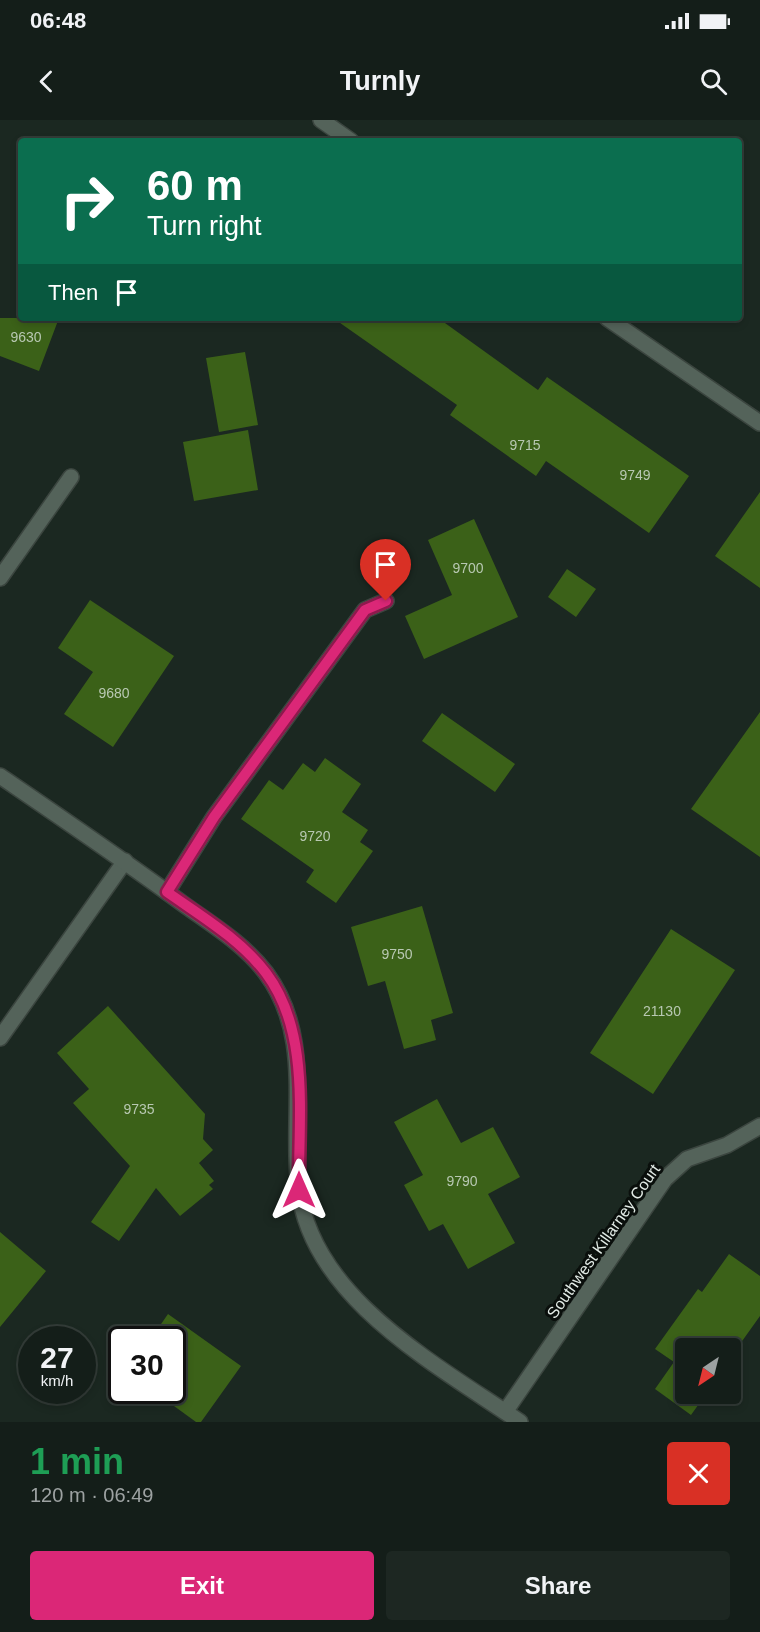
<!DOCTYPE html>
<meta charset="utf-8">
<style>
body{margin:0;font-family:Arial,sans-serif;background:#1d2722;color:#f1f3f6;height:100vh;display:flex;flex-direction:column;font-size:22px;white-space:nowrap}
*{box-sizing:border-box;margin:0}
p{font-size:20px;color:#9da2a2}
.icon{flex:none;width:33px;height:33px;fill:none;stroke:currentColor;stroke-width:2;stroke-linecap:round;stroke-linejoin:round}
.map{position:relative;height:1302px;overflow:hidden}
.panel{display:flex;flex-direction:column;background:#141e19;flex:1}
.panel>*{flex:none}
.hud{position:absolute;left:18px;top:18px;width:724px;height:183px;border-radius:6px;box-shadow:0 3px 9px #0003,0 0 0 2px #333c38;background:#0b6e4f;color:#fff;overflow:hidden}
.needle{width:39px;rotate:215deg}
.tools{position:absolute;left:675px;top:1218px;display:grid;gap:12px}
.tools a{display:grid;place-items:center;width:66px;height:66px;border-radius:6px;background:#141e19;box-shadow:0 3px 9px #0003,0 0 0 2px #333c38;font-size:30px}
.speed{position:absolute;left:18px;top:1206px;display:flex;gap:12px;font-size:30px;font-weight:700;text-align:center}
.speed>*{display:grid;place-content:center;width:78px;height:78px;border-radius:50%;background:#141e19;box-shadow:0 3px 9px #0003,0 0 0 2px #333c38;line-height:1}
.speed small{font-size:15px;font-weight:400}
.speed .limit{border:3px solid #111;border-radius:9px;background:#fff;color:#111}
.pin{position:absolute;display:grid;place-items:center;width:51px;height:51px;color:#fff;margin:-62px -26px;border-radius:50% 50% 50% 0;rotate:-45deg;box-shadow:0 0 6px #0007}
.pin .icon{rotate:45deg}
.me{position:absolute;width:66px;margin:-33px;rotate:0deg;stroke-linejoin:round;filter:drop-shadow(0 0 4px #0008)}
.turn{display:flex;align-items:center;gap:21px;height:126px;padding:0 30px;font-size:27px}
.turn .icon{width:78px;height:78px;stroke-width:2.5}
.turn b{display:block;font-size:42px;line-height:51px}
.then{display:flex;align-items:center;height:57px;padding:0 30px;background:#0003;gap:12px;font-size:22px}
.round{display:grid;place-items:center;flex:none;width:63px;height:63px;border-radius:6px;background:#1d2722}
.head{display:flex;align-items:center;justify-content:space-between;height:102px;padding:0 30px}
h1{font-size:36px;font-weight:700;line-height:45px;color:#1e9e55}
.primary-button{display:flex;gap:12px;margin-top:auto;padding:12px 30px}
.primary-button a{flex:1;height:69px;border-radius:6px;background:#db2777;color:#fff;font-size:24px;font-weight:700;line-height:69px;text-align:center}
.primary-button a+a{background:#1d2722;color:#f1f3f6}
.status{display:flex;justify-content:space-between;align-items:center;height:42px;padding:0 30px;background:#141e19;direction:ltr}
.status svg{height:16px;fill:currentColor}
header{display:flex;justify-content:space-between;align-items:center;height:78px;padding:0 30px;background:#141e19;font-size:27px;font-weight:700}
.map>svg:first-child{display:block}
.building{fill:#3b6118}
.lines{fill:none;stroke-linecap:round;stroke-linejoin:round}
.service-casing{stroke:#3b453f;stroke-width:18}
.minor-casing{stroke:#3b453f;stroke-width:18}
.service{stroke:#54635a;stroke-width:15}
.minor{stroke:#54635a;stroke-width:15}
.route-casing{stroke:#8e194d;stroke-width:15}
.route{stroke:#db2777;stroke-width:10}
.labels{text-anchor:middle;stroke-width:6;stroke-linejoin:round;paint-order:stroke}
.number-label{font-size:14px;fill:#b8c8b2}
.street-label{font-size:16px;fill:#e2ebe6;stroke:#0a0f0c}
</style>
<div class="status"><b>06:48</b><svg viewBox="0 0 49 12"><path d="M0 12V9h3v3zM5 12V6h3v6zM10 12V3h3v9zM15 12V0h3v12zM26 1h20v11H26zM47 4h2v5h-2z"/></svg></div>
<header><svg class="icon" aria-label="back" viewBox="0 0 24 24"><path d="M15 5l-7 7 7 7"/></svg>Turnly<svg class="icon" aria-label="search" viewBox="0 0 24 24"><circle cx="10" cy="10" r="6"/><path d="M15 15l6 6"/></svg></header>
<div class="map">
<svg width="760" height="1302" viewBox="0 0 760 1302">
<rect width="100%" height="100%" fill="#1b2821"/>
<path class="building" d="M 0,198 L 59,198 L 39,251 L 0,236 Z
M 333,198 L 438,198 L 538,270 L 547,257 L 689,356 L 649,413 L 546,341 L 536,356 L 450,295 L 457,285 Z
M 245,232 L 258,305 L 219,312 L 206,238 Z
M 248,310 L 258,370 L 194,381 L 183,322 Z
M 760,372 L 760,468 L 715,436 Z
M 474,399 L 518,497 L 424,539 L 405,496 L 452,475 L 428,420 Z
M 567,449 L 596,469 L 576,497 L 548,477 Z
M 90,480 L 174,536 L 113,627 L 64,594 L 93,552 L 58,528 Z
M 760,592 L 760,737 L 691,689 Z
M 442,593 L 515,644 L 495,672 L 422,621 Z
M 325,638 L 361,664 L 342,692 L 368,710 L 360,722 L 373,731 L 336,783 L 306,762 L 314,750 L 241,699 L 269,660 L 283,670 L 303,643 L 315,652 Z
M 422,786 L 453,893 L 431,900 L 436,920 L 404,929 L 385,861 L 368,866 L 351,807 Z
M 671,809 L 735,850 L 653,974 L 590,933 Z
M 108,886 L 205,994 L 203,1019 L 213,1030 L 199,1043 L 214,1061 L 209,1065 L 213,1069 L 180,1096 L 156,1068 L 119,1121 L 91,1102 L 130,1046 L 73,983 L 89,969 L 57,933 Z
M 437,979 L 461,1023 L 493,1007 L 520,1057 L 488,1074 L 515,1123 L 468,1149 L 443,1104 L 429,1111 L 404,1065 L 423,1055 L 394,1002 Z
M 0,1112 L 46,1151 L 0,1207 Z
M 729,1134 L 760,1156 L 760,1196 L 730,1238 L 730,1228 L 686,1228 L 686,1274 L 706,1274 L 691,1295 L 655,1269 L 674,1242 L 655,1229 L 698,1169 L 702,1172 Z
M 168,1194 L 241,1246 L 201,1302 L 196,1302 L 152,1270 L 172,1270 L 172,1220 L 150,1220 Z"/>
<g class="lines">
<defs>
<path id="service" d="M 167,772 L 214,697 L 365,490 L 386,481
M 0,918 L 125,741"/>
<path id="minor" d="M 321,0 L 351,21
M 607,198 L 760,303
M 0,458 L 71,357
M 0,656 C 63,699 125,741 186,786 C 214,806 245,825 266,853 C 314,918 290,995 299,1069 C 311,1178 439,1246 520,1302
M 505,1292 L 665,1059 L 687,1039 L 727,1025 L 760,1006"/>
</defs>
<use href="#service" class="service-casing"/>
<use href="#minor" class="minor-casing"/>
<use href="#service" class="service"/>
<use href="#minor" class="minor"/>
</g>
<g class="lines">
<defs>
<path id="route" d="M 299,1070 C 298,999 311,913 266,853 C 240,819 201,796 167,772 L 214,697 L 365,490 L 386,481"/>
</defs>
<use href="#route" class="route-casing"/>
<use href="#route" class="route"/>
</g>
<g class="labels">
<g class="number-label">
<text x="26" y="222">9630</text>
<text x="525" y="330">9715</text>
<text x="635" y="360">9749</text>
<text x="468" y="453">9700</text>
<text x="114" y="578">9680</text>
<text x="315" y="721">9720</text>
<text x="397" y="839">9750</text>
<text x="662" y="896">21130</text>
<text x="139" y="994">9735</text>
<text x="462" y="1066">9790</text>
</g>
<g class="street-label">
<text transform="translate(603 1121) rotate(-55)" y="6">Southwest Killarney Court</text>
</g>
</g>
</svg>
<div class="tools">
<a><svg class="needle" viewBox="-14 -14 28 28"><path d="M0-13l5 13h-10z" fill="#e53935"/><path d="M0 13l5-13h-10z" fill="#9da2a2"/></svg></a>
</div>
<div class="speed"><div>27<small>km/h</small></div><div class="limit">30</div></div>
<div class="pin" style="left:386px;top:481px;background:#d93025"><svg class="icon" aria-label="arrive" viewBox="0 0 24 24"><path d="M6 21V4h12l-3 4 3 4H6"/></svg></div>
<svg class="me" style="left:299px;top:1070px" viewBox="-20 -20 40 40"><path d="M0-17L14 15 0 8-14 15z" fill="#db2777" stroke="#fff" stroke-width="4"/></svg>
<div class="hud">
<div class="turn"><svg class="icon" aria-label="right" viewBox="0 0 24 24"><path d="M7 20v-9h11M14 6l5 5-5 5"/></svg><div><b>60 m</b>Turn right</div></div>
<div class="then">Then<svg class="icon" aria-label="arrive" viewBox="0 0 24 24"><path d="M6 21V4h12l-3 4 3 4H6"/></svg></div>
</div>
</div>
<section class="panel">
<div class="head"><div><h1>1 min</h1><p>120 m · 06:49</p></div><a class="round" style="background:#d93025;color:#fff"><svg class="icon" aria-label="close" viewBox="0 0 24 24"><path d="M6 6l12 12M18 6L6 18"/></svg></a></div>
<div class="primary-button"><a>Exit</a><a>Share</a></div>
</section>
